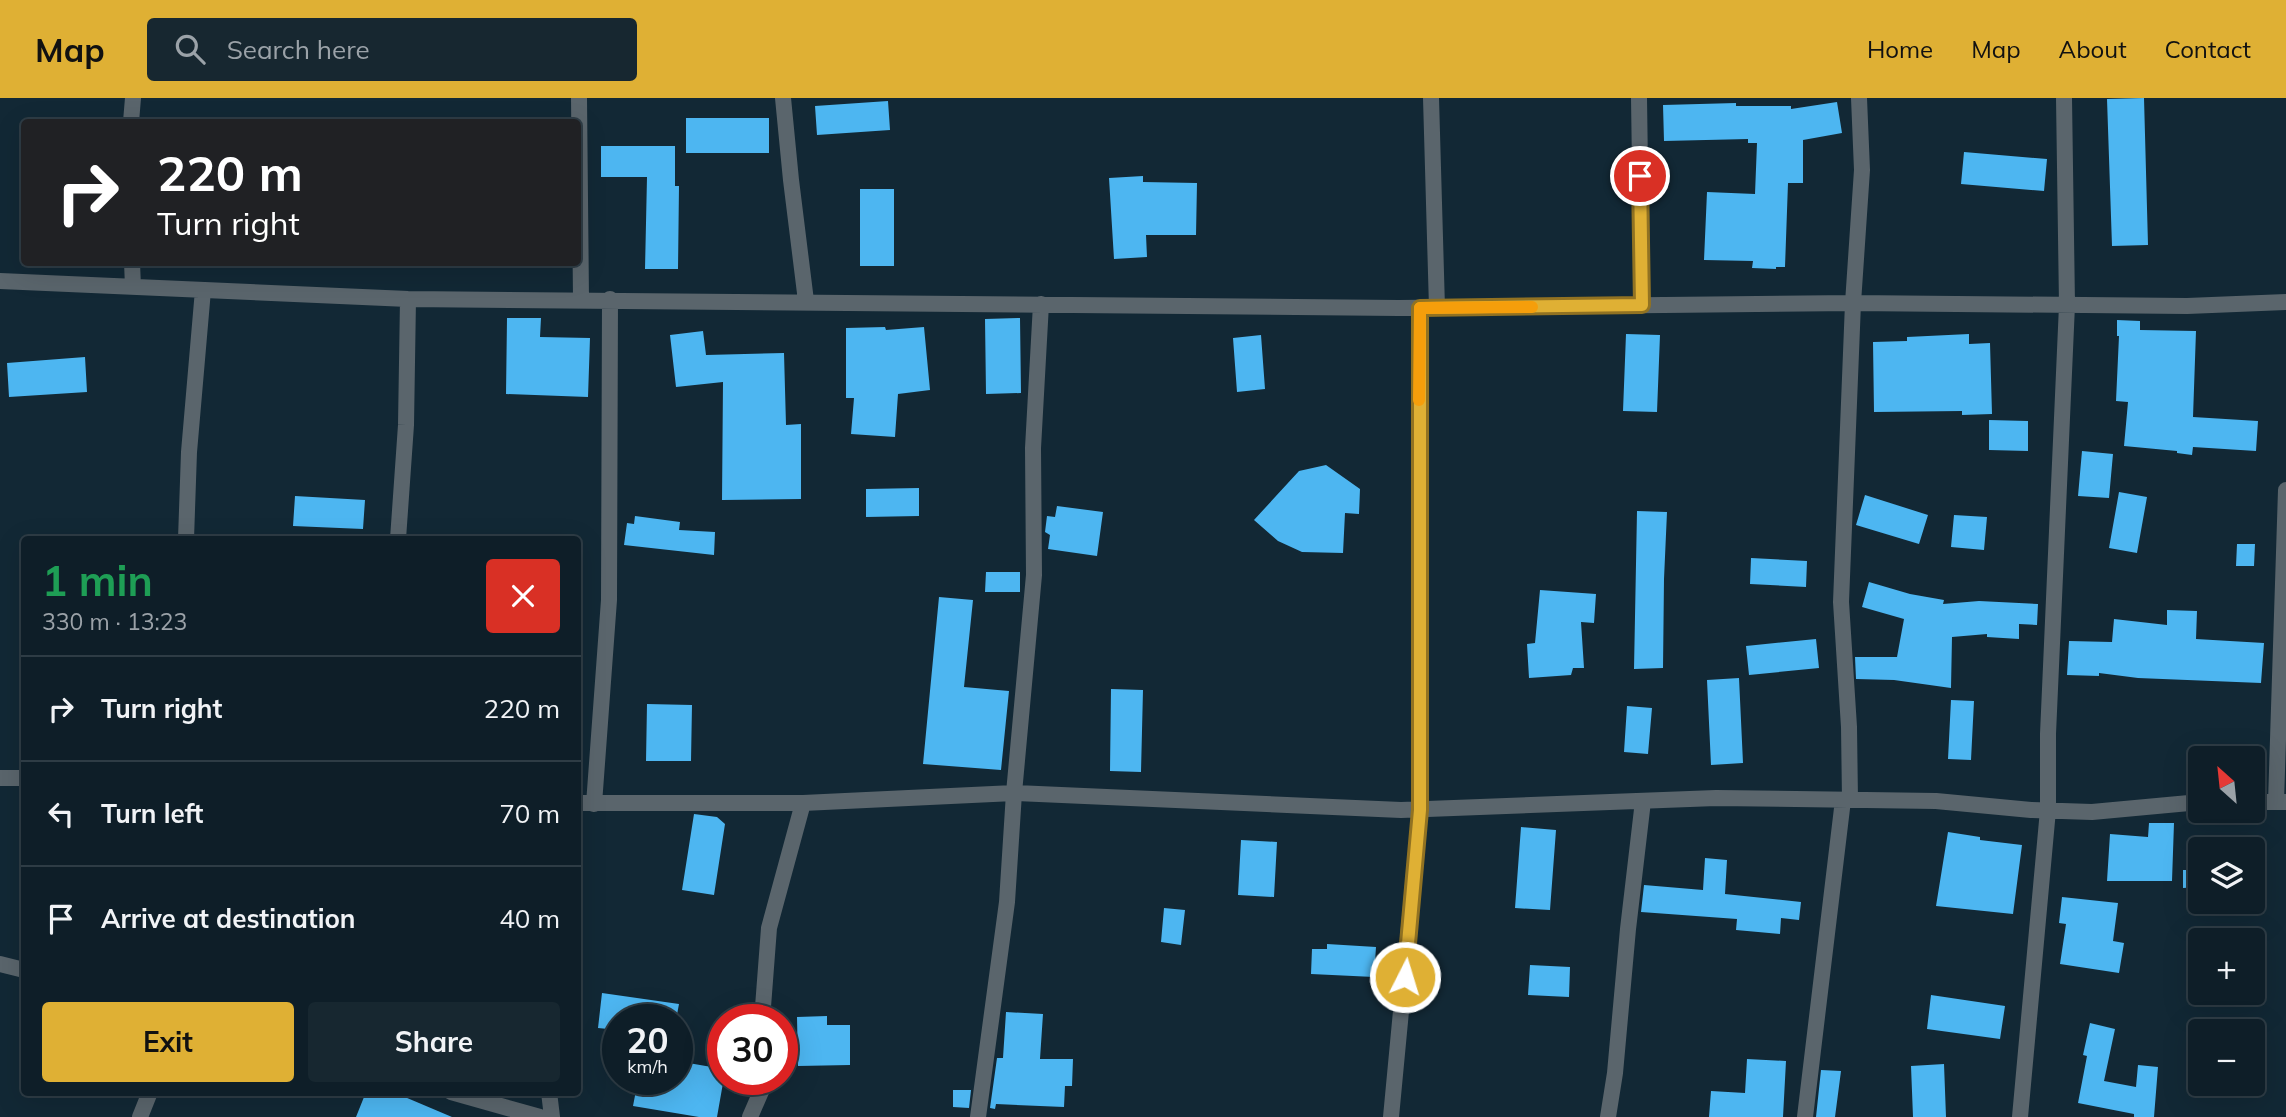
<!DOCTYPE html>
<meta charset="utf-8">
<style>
body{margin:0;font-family:Mulish,sans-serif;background:#172730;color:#f1f3f6;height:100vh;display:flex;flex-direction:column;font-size:26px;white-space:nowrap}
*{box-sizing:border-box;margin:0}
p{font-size:23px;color:#9ba2a8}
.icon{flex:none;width:38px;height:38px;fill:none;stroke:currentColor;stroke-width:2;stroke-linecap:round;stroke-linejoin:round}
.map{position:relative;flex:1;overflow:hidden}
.details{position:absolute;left:21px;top:438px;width:560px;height:560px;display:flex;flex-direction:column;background:#0e1e28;border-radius:7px;box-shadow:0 7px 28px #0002,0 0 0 2px #2e3c45}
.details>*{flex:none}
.guide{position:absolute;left:21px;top:21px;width:560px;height:147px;border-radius:7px;box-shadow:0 7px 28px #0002,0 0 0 2px #2e3c45;background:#202124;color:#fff;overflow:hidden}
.needle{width:46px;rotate:333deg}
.controls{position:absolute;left:2188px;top:648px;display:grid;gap:14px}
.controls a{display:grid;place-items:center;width:77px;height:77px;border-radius:7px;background:#0e1e28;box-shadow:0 7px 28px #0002,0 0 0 2px #2e3c45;font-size:35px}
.speed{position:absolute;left:602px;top:906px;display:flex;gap:14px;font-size:35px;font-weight:700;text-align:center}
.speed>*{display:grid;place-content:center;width:91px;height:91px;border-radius:50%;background:#0e1e28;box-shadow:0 7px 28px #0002,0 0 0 2px #2e3c45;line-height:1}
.speed small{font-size:18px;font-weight:400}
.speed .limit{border:10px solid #d22;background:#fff;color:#111}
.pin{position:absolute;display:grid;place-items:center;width:60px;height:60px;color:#fff;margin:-30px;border:4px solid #fff;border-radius:50%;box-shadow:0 2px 7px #0007}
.me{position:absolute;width:77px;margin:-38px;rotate:5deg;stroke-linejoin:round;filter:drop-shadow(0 0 5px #0008)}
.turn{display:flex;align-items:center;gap:24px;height:147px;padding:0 21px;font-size:32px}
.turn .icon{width:91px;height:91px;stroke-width:2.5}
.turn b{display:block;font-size:49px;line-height:60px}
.round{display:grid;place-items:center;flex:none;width:74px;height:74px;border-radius:7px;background:#172730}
.headline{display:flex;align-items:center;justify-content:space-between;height:119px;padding:0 21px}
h1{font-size:42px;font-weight:700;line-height:52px;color:#1e9e55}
.action{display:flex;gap:14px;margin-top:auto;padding:14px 21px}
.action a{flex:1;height:80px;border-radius:7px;background:#dfb034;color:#111;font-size:28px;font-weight:700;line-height:80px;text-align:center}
.action a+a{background:#172730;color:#f1f3f6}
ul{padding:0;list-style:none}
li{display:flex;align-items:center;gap:21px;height:105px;padding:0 21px;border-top:2px solid #2e3c45}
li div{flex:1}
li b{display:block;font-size:26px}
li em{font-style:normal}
header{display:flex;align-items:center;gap:42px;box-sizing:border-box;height:98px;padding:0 35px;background:#dfb034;color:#111}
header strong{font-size:33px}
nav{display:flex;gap:38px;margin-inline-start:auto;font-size:24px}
.search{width:490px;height:63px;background:#172730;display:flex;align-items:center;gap:18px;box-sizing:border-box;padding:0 24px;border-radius:7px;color:#9ba2a8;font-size:26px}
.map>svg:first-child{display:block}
.building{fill:#4db6f1}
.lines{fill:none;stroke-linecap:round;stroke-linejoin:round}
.minor{stroke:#5a656c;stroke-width:16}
.route-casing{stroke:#917222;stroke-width:18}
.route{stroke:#dfb034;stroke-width:12}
.slow{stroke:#f59e0b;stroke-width:12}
</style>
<header>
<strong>Map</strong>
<div class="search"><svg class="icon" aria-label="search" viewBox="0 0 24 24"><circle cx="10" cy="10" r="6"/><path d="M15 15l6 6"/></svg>Search here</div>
<nav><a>Home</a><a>Map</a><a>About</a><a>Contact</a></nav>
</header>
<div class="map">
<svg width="2286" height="1019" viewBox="0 0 2286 1019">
<rect width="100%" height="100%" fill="#122835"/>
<path class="building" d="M 2144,0 L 2148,147 L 2112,148 L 2107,1 Z
M 888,3 L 890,32 L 817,37 L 815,8 Z
M 1837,4 L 1842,35 L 1803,42 L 1803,85 L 1788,85 L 1785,169 L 1776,169 L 1776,171 L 1752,170 L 1753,163 L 1704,162 L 1707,94 L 1755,96 L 1757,45 L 1748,45 L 1748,41 L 1664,43 L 1663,7 L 1736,5 L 1736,8 L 1791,8 L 1791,11 Z
M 686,20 L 769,20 L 769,55 L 686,55 Z
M 601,48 L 675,48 L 675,88 L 679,88 L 678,171 L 645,171 L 647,79 L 601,79 Z
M 1964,54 L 2047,61 L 2044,93 L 1961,86 Z
M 1143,78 L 1143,84 L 1197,85 L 1196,137 L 1146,137 L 1147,159 L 1114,161 L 1109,80 Z
M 860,91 L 894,91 L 894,168 L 860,168 Z
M 507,220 L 541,220 L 540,239 L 590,240 L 588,299 L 506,296 Z
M 1020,220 L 1021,295 L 986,296 L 985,221 Z
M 2117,222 L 2140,223 L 2140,232 L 2196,233 L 2193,319 L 2258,323 L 2256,353 L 2193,349 L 2192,357 L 2177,355 L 2177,353 L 2124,348 L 2128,304 L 2116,303 L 2119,238 L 2117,238 Z
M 885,229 L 886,232 L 924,229 L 930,292 L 898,296 L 895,339 L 851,336 L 854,300 L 846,300 L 846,230 Z
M 703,233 L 706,257 L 784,255 L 786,327 L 801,326 L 801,401 L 722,402 L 723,284 L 676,289 L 670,237 Z
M 1626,236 L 1660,237 L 1657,314 L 1623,313 Z
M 1969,236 L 1969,246 L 1990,245 L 1992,316 L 1962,317 L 1962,313 L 1874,314 L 1873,244 L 1907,243 L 1907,239 Z
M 1261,237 L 1265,291 L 1237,294 L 1233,240 Z
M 85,259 L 87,294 L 9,299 L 7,265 Z
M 1989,322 L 2028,323 L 2028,353 L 1989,352 Z
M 2082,353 L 2113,356 L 2109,400 L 2078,398 Z
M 1326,367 L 1360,391 L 1359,416 L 1345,415 L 1343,455 L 1302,454 L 1278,443 L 1254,422 L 1299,373 Z
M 919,390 L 919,418 L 866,419 L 866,391 Z
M 2119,394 L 2147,399 L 2137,455 L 2109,450 Z
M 1865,397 L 1928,417 L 1919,446 L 1856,427 Z
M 295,398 L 365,402 L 363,431 L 293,428 Z
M 1057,408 L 1103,414 L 1097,458 L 1048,451 L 1050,437 L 1045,434 L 1047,418 L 1055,419 Z
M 1637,413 L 1667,414 L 1664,481 L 1663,570 L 1634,571 Z
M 1954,417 L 1987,419 L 1984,452 L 1951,449 Z
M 635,418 L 680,424 L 679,432 L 715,434 L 714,457 L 624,447 L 627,425 L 634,426 Z
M 2237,446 L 2255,446 L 2254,468 L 2236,468 Z
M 1751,460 L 1807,463 L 1806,489 L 1750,486 Z
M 986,474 L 1020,474 L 1020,494 L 985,494 Z
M 1869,484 L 1910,496 L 1944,502 L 1943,506 L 1979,503 L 2038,506 L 2037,527 L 2019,526 L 2019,541 L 1987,539 L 1987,536 L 1952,539 L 1951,590 L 1894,582 L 1856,581 L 1855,559 L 1897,559 L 1904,521 L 1862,509 Z
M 1540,492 L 1596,496 L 1594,525 L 1581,524 L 1584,570 L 1573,570 L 1571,577 L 1529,580 L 1527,546 L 1535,545 Z
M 939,499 L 973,502 L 964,589 L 1009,593 L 1001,672 L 923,666 Z
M 2167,512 L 2197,513 L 2196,541 L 2264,545 L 2261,585 L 2138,580 L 2099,575 L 2099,578 L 2067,577 L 2069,543 L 2112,544 L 2114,521 L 2167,527 Z
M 1816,541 L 1819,570 L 1749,577 L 1746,548 Z
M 1739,580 L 1743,665 L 1711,667 L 1707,582 Z
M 1111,591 L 1143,592 L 1141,674 L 1110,673 Z
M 1951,602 L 1974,603 L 1971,662 L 1948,661 Z
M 647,606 L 692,607 L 691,663 L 646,663 Z
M 1627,608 L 1652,610 L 1648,656 L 1624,654 Z
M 694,716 L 717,719 L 725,726 L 714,797 L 682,792 Z
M 2149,725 L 2174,725 L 2172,783 L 2107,783 L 2110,736 L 2148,739 Z
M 1521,729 L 1556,732 L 1550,812 L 1515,810 Z
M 1948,734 L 1980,739 L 1980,742 L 2022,747 L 2013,816 L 1936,808 Z
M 1241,742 L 1277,744 L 1274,799 L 1238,797 Z
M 1705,760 L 1727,762 L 1725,796 L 1801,804 L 1799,822 L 1781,820 L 1780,836 L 1736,832 L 1737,821 L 1641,814 L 1644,787 L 1703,792 Z
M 2183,772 L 2200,772 L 2200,789 L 2183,790 Z
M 2062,799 L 2118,805 L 2113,843 L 2124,845 L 2119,875 L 2060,866 L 2066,826 L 2059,825 Z
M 1164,810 L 1185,812 L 1181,847 L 1161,844 Z
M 1327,846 L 1376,849 L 1374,879 L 1311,876 L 1312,851 L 1327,851 Z
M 1530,867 L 1570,869 L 1569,899 L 1528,897 Z
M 602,895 L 679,906 L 676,922 L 618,922 L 618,932 L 598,930 Z
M 1931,897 L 2005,908 L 2000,941 L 1927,931 Z
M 1006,914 L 1043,916 L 1040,961 L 1073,961 L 1072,988 L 1065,988 L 1064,1009 L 996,1006 L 995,1011 L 990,1010 L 997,960 L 1003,960 Z
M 827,918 L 827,927 L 850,927 L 850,967 L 798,968 L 797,919 Z
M 2090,925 L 2115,931 L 2104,983 L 2136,989 L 2138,967 L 2158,969 L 2154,1019 L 2134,1019 L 2134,1016 L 2078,1005 L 2087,958 L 2083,957 Z
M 1747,961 L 1786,963 L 1783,1019 L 1709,1019 L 1711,993 L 1745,995 Z
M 677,963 L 723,971 L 723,985 L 717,1019 L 699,1019 L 633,1008 L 638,982 L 677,982 Z
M 1944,966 L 1946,1019 L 1913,1019 L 1911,968 Z
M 1821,972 L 1841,973 L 1835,1019 L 1816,1019 Z
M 953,992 L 971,992 L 969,1010 L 953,1009 Z
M 366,994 L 393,994 L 452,1019 L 356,1019 Z"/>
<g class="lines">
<path class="minor" d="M 579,0 L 581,201
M 783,0 L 791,82 L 806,203
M 1431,0 L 1437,210
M 1639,0 L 1642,207
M 131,24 L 133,0
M 132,164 L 133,189
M 0,183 L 408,201 L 1399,210 L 1853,205 L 2187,208 L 2286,204
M 186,441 L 189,354 L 203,192
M 398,441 L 406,327 L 408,201
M 0,680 L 24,680
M 1850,702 L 1849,629 L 1841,504 L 1853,205 L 1862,72 L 1859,0
M 2252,704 L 2286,704
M 2276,704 L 2286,392
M 578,705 L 803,705 L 1014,695 L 1401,712 L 1716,700 L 1936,703 L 2031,712 L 2092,714 L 2200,704
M 594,706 L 609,502 L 610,201
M 0,866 L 24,872
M 762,922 L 769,830 L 803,705
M 451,994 L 540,1019
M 549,994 L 552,1019
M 140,1019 L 150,994
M 750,1019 L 763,989 L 763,982
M 978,1019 L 1007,804 L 1014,695 L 1034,477 L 1033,350 L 1041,206
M 1391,1019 L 1420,712 L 1420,210
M 1608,1019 L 1615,975 L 1628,831 L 1643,703
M 1805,1019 L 1843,702
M 2020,1019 L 2048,712 L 2048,636 L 2067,207 L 2064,0"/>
</g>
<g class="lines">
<defs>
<path id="route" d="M 1405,879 L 1420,712 L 1420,210 L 1642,207 L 1640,78"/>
</defs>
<use href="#route" class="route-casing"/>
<use href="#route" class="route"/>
<path class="slow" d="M 1419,302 L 1420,210 L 1532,209"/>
</g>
</svg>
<div class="controls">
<a><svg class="needle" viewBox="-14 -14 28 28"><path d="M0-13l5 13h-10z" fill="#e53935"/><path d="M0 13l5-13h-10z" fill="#9ba2a8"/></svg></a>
<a><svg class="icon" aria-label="layers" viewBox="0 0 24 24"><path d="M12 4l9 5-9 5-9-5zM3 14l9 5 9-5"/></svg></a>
<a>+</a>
<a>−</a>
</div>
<div class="speed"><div>20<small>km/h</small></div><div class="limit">30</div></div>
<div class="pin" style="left:1640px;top:78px;background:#d93025"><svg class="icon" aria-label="arrive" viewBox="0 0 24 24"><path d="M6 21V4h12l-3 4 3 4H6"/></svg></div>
<svg class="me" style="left:1405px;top:879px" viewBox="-20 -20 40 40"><circle r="17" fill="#dfb034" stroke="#fff" stroke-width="3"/><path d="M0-11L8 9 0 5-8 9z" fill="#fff"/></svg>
<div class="guide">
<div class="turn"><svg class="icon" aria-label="right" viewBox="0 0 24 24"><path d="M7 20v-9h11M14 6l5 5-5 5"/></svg><div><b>220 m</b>Turn right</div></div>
</div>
<section class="details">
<div class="headline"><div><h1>1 min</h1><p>330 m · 13:23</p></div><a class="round" style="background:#d93025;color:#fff"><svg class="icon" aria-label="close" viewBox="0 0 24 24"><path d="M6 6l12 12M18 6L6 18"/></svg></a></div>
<ul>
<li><svg class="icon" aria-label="right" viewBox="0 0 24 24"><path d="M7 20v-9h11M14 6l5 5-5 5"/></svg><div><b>Turn right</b></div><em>220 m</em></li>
<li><svg class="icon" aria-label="left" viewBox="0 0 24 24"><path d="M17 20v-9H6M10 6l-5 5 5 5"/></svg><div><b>Turn left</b></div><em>70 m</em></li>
<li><svg class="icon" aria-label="arrive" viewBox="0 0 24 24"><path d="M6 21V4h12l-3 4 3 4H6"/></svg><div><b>Arrive at destination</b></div><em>40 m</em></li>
</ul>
<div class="action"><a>Exit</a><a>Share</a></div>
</section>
</div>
